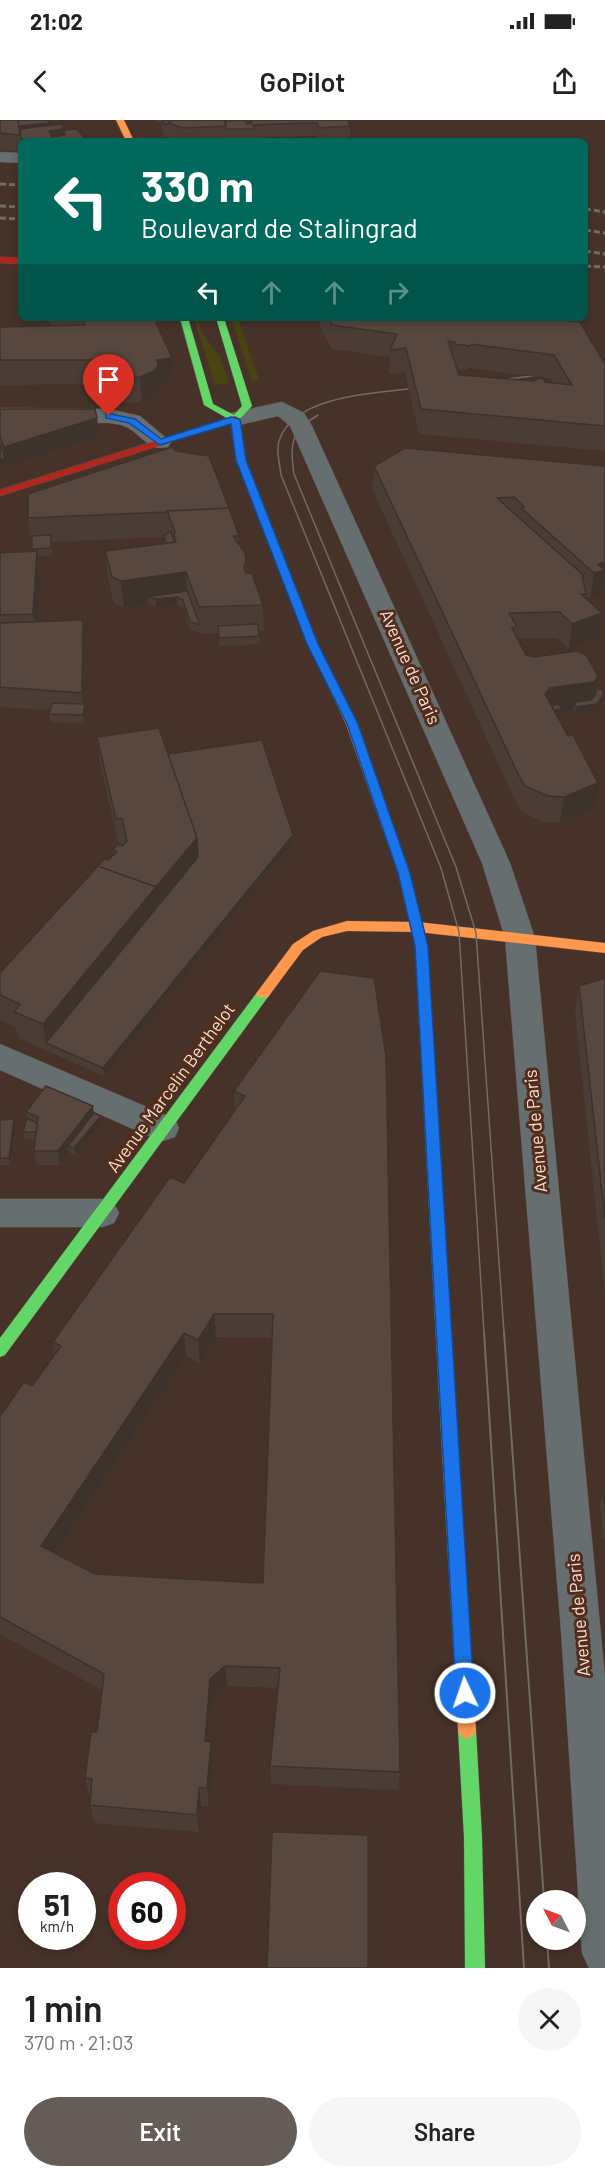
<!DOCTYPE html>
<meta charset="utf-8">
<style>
body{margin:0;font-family:Barlow,sans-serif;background:#f6f6f6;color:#222;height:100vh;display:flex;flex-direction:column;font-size:22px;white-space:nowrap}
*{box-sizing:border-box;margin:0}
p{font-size:20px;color:#767676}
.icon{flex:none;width:33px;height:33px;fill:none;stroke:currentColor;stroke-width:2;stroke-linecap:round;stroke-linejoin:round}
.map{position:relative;height:1848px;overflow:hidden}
.panel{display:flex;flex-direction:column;background:#fff;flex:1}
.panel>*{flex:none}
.guide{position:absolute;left:18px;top:18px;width:570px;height:183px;border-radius:9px;box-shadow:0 3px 9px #0003;background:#00695c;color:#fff;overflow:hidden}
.needle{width:39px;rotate:312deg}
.fabs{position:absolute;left:526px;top:1770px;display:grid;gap:12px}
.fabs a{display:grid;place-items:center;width:60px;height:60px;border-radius:50%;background:#fff;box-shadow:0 3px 9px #0003;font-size:30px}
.speed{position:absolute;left:18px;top:1752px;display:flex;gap:12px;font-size:30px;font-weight:700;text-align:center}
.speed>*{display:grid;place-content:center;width:78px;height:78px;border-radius:50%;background:#fff;box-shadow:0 3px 9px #0003;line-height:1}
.speed small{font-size:15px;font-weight:400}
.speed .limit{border:9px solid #d22;background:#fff;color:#111}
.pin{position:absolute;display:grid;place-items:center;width:51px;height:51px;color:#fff;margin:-62px -26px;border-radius:50% 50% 50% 0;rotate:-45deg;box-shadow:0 0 6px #0007}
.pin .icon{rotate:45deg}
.me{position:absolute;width:66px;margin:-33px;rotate:357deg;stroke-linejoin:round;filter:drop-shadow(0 0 4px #0008)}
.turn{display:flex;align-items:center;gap:21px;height:126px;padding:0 24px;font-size:27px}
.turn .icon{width:78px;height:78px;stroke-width:2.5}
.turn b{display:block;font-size:42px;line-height:51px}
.lanes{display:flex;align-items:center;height:57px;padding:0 24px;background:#0003;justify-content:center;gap:30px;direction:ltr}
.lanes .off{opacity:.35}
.round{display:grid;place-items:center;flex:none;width:63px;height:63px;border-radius:32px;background:#f6f6f6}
.head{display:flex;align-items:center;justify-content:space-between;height:102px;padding:0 24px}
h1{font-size:36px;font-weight:600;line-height:45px}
.action{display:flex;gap:12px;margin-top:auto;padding:12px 24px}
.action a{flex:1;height:69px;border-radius:36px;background:#665c57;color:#fff;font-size:24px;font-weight:600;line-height:69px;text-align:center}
.action a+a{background:#f6f6f6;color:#222}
.status{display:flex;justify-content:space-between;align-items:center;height:42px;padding:0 30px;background:#fff;direction:ltr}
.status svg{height:16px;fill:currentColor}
header{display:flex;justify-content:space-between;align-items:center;height:78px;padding:0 24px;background:#fff;font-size:27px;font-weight:600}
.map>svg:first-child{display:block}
.green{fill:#4a4412}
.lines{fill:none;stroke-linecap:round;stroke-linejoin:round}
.street-casing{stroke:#604f46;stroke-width:1}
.fast-casing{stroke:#604f46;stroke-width:1}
.slow-casing{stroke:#604f46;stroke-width:1}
.jam-casing{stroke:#604f46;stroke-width:1}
.street{fill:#676e70;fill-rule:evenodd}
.fast{fill:#63d668;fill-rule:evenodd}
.slow{fill:#ff974d;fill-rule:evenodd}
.jam{fill:#b3261e;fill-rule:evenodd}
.tram-far1{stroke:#706a68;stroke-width:1.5}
.tram{stroke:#706a68;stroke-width:2}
.rail{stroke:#706a68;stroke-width:3;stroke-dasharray:6 3;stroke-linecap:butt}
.wall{fill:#4b3d36;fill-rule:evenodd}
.shaded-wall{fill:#3d322c}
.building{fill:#57473f;stroke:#3d322c;stroke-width:1.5;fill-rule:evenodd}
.route{fill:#1a73e8;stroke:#114b97;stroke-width:1.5}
.labels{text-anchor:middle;stroke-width:6;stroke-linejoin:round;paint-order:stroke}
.street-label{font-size:18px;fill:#f8dfd4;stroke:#532d1b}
</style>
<div class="status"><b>21:02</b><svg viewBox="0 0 49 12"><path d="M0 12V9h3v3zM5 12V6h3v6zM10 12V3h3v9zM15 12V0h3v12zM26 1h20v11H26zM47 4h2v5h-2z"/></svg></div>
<header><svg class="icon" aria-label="back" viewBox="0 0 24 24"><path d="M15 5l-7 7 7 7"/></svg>GoPilot<svg class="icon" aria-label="share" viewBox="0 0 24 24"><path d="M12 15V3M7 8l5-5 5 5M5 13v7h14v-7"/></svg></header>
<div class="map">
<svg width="605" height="1848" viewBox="0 0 605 1848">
<rect width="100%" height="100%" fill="#463228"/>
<path class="green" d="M 194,198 L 197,198 L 203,214 L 220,237 L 229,263 L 215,265 Z
M 231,198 L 238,198 L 259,260 L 252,261 Z"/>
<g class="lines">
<defs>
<path id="street" d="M 0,32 L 21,33 L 21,43 L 0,42 Z
M 282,282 L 304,293 L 312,306 L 510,743 L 535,818 L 605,1558 L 605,1848 L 589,1848 L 582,1833 L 561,1511 L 505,818 L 482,743 L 290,306 L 278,296 L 235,306 L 227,304 L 224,299 L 227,294 Z
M 0,288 L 109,289 L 140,296 L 171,322 L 168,327 C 148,332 141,313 124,306 C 120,304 114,304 109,303 L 0,302 Z
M 0,924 L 175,999 L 179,1008 L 175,1017 L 163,1021 L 151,1017 L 0,950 Z
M 0,1079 L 102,1079 L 114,1083 L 119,1093 L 114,1103 L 102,1107 L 0,1107 Z"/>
<path id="fast" d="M 180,198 L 188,198 L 213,284 L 234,295 L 242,286 L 216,198 L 224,198 L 252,286 L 238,301 L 232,301 L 204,285 Z
M 410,776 L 416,780 L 427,826 L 458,1330 L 456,1335 L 450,1337 L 444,1335 L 442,1330 L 415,826 L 404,780 Z
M 263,869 L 270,874 L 268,877 L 5,1235 L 0,1237 L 0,1218 L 258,871 Z
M 467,1601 L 473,1604 L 476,1610 L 482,1717 L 485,1848 L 465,1848 L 464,1717 L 458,1610 L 461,1604 Z"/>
<path id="slow" d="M 116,0 L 124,0 L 134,21 L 126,21 Z
M 235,296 L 240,299 L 246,340 L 318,524 L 358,604 L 410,753 L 416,780 L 414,783 L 410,784 L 404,780 L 398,753 L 346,604 L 308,524 L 236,340 L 230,299 Z
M 347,801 L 418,802 L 605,823 L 605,833 L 418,812 L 347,811 L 322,817 L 303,830 L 268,877 L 258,877 L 256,874 L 258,871 L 293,824 L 313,811 Z
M 450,1323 L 456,1325 L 458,1330 L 476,1610 L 473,1616 L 467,1619 L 461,1616 L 458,1610 L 442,1330 L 444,1325 Z"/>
<path id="jam" d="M 0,137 L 21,138 L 21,144 L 0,143 Z
M 235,296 L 240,299 L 238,301 L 0,376 L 0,370 Z"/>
</defs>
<use href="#street" class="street-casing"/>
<use href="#fast" class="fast-casing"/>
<use href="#slow" class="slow-casing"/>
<use href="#jam" class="jam-casing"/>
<use href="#street" class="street"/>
<use href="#fast" class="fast"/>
<use href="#slow" class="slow"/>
<use href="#jam" class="jam"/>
<path class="tram-far1" d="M 491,261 L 532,256
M 408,269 C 370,273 296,277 280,318 C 275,329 280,344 281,355 L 441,748 L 459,812 L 484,1213
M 318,295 C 290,312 290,324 294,354 L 456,747 L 476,813 L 504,1213"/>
<path class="tram" d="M 484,1212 L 524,1848
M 504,1212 L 544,1780
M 547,1820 L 549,1848"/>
<path class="rail" d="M 0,64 L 21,65
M 0,86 L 21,87
M 585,89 L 605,92
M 0,98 L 21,99
M 585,110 L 605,113
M 585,131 L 605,134
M 585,146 L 605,147"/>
</g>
<path class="wall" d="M 0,0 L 49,6 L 64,10 L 87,21 L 21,21 L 21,32 L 0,30 Z
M 156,0 L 224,0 L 225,1 L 247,4 L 251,4 L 251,0 L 348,0 L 350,6 L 350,18 L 319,20 L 317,16 L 303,16 L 254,18 L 254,21 L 170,21 L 169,17 L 164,17 L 161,2 L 156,2 Z
M 50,198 L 154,198 L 172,238 L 173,262 L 159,264 L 160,269 L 156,275 L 142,282 L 126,283 L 115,280 L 108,276 L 102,264 L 0,265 L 0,207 L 51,205 Z
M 320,198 L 546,198 L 605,244 L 605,331 L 419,314 L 405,252 L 389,254 L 390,237 L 332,229 L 320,206 ZM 469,248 L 551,259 L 553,263 L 459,255 L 457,249 L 468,250 Z
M 0,289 L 99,316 L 0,348 Z
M 172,327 L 239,416 L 239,425 L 246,440 L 247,453 L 263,485 L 264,511 L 259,512 L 260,524 L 219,526 L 219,513 L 200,514 L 200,513 L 190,509 L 184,488 L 177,484 L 156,487 L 148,484 L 124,487 L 114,484 L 108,457 L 105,431 L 164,423 L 164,417 L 52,422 L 52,436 L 38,436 L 40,458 L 38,501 L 83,500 L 85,519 L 84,584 L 86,592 L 84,603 L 50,602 L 49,594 L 50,590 L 0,587 L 0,433 L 32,431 L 28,398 Z
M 374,346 L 605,346 L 602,467 L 600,475 L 590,479 L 586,475 L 586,479 L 602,493 L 598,519 L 569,529 L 557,518 L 518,518 L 526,535 L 596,570 L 603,582 L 595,591 L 575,595 L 573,590 L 561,592 L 561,597 L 558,597 L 594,689 L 560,702 L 544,702 L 522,692 L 515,680 L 373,371 Z
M 97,617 L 168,634 L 293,723 L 104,956 L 18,918 L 16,907 L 0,900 L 0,853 L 113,735 L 113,730 L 119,724 L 100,644 Z
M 320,851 L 400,1652 L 398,1670 L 271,1664 L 270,1646 L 278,1568 L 227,1566 L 212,1579 L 209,1621 L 211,1622 L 213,1641 L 209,1686 L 201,1686 L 199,1712 L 94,1703 L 90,1685 L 91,1676 L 89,1676 L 85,1658 L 97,1612 L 102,1570 L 0,1514 L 0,1296 L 32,1266 L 55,1235 L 53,1222 L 184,1063 L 235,991 L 234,971 ZM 216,1217 L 272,1218 L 263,1463 L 95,1454 L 55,1434 L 186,1236 L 200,1243 Z
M 605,858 L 605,1174 L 575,893 L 579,866 Z
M 26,992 L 94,993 L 102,1003 L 76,1036 L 69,1033 L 60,1045 L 37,1045 L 34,1031 L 35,1020 L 25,1019 L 23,1012 L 27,998 Z
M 14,999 L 15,1007 L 10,1045 L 0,1045 L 0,1000 Z
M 603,1372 L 605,1372 L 605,1419 L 603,1419 L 600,1384 Z"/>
<path class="shaded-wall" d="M 59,0 L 84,0 L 60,2 Z
M 49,3 L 50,11 L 64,9 L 65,21 L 20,15 L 19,6 Z
M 172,238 L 173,262 L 159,264 L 160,269 L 156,275 L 142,282 L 140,257 L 157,240 Z
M 97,298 L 99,316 L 0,348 L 0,340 L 5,338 L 4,327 Z
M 37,431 L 40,458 L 37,521 L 33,494 Z
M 605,442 L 605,466 L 602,467 L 600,475 L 590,479 L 594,453 L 598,444 Z
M 186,452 L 187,479 L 177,477 L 177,484 L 156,487 L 156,479 L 147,477 L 148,484 L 124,487 L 121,461 Z
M 602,493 L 598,519 L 569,529 L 572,504 Z
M 83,500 L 85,519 L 84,590 L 85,584 L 86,592 L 84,603 L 83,595 L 84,590 L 82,573 Z
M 598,556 L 594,581 L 604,574 L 603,582 L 595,591 L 575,595 L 576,587 L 574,582 L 573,590 L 561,592 L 561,597 L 554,598 L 545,574 L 550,568 Z
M 598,663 L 594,689 L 560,702 L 564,677 Z
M 293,715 L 293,723 L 104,956 L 103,948 Z
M 197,718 L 198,745 L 46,923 L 47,931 L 43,904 Z
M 93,986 L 95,1000 L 68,1026 L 69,1033 L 60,1045 L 58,1031 Z
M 101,996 L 102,1003 L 76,1036 L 74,1028 Z
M 14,999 L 15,1007 L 10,1045 L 9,1038 Z
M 214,1194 L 216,1217 L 200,1243 L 198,1220 Z
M 184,1213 L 186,1236 L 46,1447 L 41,1426 Z
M 225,1546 L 227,1566 L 212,1579 L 207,1640 L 205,1621 L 210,1559 Z
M 211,1622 L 213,1641 L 209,1686 L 207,1668 Z
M 199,1668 L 201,1686 L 199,1712 L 197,1695 Z"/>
<path class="building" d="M 0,0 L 18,0 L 20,15 L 0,13 Z
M 18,0 L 48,0 L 49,3 L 19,6 Z
M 163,0 L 168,0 L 169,4 L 164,4 Z
M 170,0 L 224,0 L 226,6 L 183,8 L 171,4 Z
M 245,0 L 247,4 L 252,3 L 251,0 L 348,0 L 350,6 L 319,8 L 317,3 L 303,3 L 253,5 L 254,9 L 226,9 L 225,1 Z
M 62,4 L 64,9 L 49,11 L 54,21 L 68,19 L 69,21 L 50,21 L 21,19 L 20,9 Z
M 77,9 L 87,21 L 69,21 L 68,19 L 54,21 L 52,17 L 65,15 L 64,10 Z
M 51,198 L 67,198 L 51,200 Z
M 83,198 L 154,198 L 172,238 L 157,240 L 158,245 L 155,251 L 140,257 L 124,258 L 113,256 L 106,251 L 100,240 L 0,240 L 0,207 L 85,205 Z
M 329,198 L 546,198 L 580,202 L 605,244 L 605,306 L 421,289 L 406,228 L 390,230 L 397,214 L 332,205 ZM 448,221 L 455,222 L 454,224 L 470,226 L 471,224 L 554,235 L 572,265 L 545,262 L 544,259 L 539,258 L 534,261 L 459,255 Z
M 0,289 L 95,289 L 97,298 L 4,327 L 0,317 Z
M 0,324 L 5,338 L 0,340 Z
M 172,327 L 176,331 L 209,336 L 229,388 L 167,391 L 168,392 L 28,398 L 28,374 Z
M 405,328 L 605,346 L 605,442 L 598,444 L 604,450 L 594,453 L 521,388 L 524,387 L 514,377 L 497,378 L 582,454 L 586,474 L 581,474 L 602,493 L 572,504 L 560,492 L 509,493 L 517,507 L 512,508 L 526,535 L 534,537 L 577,531 L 586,535 L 598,556 L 594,562 L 550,568 L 545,574 L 568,616 L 573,615 L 598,663 L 564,677 L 548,676 L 525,666 L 518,654 L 374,346 Z
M 229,388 L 239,416 L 233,416 L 245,433 L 246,440 L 244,448 L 246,453 L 252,453 L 263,485 L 199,487 L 186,452 L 121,461 L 112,457 L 105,431 L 176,422 L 174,414 L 175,412 L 167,391 Z
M 171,411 L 174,422 L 166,423 L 164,416 Z
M 51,415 L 51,428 L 32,429 L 32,416 Z
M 37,431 L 33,494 L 0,495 L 0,433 Z
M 187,471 L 200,505 L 190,502 L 183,480 L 177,477 L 156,479 L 147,477 Z
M 83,500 L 82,573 L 0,567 L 0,503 Z
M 258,504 L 259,516 L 219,518 L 218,506 Z
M 601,569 L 604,574 L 597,584 L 576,587 L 574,582 L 591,580 L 596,574 L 596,570 Z
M 52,583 L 85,584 L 83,595 L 49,594 Z
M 559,584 L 562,589 L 554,590 L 552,586 Z
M 159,608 L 197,718 L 156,767 L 98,746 L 104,739 L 108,740 L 117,732 L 113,730 L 118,724 L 122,726 L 127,721 L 122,698 L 116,699 L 97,617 Z
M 262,620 L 293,715 L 103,948 L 46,923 L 198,737 L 197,718 L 168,634 Z
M 98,746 L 156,767 L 43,904 L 14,892 L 20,884 L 0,875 L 0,853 Z
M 320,851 L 374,858 L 386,936 L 400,1652 L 270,1646 L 280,1548 L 225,1546 L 210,1559 L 205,1621 L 211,1622 L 207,1668 L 199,1668 L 197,1695 L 90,1685 L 92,1659 L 85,1658 L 91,1612 L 97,1612 L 104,1554 L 0,1497 L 0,1296 L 24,1262 L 32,1266 L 61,1226 L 53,1222 L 170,1057 L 184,1063 L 245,976 L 234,971 ZM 214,1194 L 273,1194 L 263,1463 L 95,1454 L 41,1426 L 184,1213 L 198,1220 Z
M 605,858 L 605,1099 L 579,866 Z
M 46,966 L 93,986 L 58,1031 L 34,1031 L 38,997 L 26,992 Z
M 94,993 L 101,996 L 74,1028 L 68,1026 Z
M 27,998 L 37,1003 L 36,1012 L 23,1012 Z
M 14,999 L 9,1038 L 0,1038 L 0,1000 Z
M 603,1372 L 605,1372 L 605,1389 Z
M 272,1712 L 368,1715 L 368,1848 L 267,1848 Z"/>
<path class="route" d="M 106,293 L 135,299 L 161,319 L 231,297 L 240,299 L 246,340 L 318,524 L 358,604 L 410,753 L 428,826 L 474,1573 L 471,1580 L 465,1582 L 459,1580 L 456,1573 L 415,826 L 398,753 L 347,604 L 307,524 L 236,340 L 231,304 L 160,325 L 129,303 L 106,298 Z"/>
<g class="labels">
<g class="street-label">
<text transform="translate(410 547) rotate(66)" y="6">Avenue de Paris</text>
<text transform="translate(171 968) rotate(-54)" y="6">Avenue Marcelin Berthelot</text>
<text transform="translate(536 1011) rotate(-95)" y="6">Avenue de Paris</text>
<text transform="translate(579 1495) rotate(-95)" y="6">Avenue de Paris</text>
</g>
</g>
</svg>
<div class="fabs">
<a><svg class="needle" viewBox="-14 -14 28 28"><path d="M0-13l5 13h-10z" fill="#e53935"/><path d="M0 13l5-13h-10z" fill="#767676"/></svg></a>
</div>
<div class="speed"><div>51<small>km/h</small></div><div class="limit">60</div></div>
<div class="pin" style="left:109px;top:296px;background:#d93025"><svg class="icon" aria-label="arrive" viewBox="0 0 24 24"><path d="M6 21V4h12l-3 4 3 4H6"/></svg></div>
<svg class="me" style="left:465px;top:1573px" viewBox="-20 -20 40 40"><circle r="17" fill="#1a73e8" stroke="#fff" stroke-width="3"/><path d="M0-11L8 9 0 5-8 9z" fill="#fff"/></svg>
<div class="guide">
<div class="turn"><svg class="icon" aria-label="left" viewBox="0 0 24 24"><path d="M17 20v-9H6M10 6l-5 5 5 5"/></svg><div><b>330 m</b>Boulevard de Stalingrad</div></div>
<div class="lanes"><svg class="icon" aria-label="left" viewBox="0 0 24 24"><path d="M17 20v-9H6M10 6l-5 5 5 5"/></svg><svg class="icon off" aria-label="ahead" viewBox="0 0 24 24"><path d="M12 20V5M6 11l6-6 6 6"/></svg><svg class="icon off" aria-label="ahead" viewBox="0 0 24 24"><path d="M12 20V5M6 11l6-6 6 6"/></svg><svg class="icon off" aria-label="right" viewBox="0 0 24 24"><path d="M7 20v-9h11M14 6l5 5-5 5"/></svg></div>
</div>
</div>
<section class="panel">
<div class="head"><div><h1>1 min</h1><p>370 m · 21:03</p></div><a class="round"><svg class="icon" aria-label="close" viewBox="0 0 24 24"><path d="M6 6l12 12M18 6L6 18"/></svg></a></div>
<div class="action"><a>Exit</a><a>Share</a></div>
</section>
